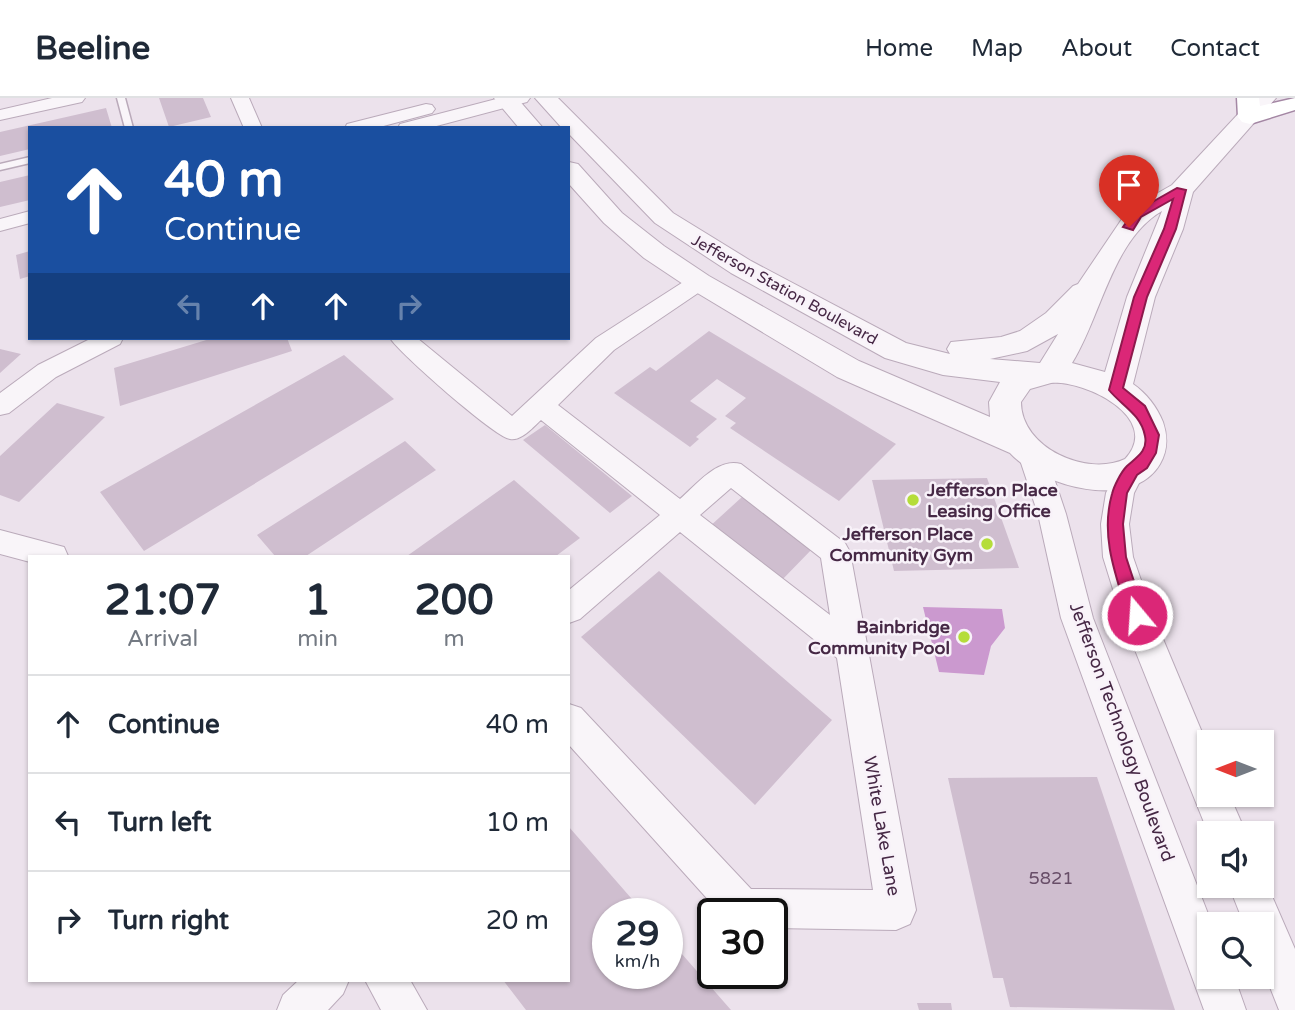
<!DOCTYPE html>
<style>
body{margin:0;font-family:"Varela Round",sans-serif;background:#f6f6f7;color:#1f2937;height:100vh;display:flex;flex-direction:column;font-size:26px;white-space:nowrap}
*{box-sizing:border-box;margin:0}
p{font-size:23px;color:#747a83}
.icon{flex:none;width:38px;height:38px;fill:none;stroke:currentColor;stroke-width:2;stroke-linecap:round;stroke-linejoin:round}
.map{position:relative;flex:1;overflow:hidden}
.panel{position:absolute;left:28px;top:457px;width:542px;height:427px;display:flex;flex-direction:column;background:#fff;border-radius:0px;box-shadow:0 2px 5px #0004}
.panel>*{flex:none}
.top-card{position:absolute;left:28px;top:28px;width:542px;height:214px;border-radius:0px;box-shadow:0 2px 5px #0004;background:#1a4fa0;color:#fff;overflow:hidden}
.needle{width:46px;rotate:270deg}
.fabs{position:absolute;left:1197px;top:632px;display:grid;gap:14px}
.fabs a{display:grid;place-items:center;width:77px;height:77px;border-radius:0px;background:#fff;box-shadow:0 2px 5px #0004;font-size:35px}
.speed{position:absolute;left:592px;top:800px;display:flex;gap:14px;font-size:35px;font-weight:700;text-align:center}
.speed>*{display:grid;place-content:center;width:91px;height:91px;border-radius:50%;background:#fff;box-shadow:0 2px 5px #0004;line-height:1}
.speed small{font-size:18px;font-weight:400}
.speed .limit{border:4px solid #111;border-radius:10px;background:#fff;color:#111}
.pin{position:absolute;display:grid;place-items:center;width:60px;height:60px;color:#fff;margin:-72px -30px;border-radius:50% 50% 50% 0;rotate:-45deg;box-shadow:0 0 7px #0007}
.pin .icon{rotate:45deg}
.me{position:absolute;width:77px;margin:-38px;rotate:342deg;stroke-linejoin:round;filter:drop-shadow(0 0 5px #0008)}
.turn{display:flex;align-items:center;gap:24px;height:147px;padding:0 21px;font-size:32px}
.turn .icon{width:91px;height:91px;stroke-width:2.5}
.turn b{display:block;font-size:49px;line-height:60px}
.lanes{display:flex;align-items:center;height:66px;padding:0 21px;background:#0003;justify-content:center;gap:35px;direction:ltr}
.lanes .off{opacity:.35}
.eta{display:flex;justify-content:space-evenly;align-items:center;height:119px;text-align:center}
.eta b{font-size:42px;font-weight:700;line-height:49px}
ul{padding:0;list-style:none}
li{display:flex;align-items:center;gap:21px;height:98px;padding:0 21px;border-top:2px solid #e0e1e3}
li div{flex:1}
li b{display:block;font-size:26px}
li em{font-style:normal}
header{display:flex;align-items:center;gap:42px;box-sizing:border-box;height:98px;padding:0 35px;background:#fff;border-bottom:2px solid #e0e1e3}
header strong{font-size:33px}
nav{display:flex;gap:38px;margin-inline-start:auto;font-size:24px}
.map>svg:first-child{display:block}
.water{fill:#cb99cf}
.building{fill:#cfbecf}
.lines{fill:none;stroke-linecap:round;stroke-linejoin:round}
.service-casing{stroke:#baaaba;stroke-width:3}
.minor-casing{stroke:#baaaba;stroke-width:2}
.tertiary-casing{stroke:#baaaba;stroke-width:2}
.motorway-casing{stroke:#a487a4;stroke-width:3}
.service{fill:#f9f5f9;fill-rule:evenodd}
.minor{fill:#f9f5f9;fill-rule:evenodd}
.tertiary{fill:#f9f5f9;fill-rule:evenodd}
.motorway{fill:#fff;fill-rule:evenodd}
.route{fill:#db2777;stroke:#8e194d;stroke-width:2}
.poi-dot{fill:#b5dd3a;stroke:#f8f2f9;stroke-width:2.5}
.labels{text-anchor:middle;stroke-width:5;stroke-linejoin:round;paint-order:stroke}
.far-street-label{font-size:16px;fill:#462845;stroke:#f8f2f9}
.poi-label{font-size:18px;font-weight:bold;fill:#462845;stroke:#f8f2f9;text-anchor:end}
.street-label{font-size:18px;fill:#462845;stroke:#f8f2f9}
.near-number-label{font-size:18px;fill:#684e68}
</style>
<header>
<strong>Beeline</strong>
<nav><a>Home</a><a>Map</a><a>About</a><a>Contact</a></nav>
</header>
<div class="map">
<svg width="1295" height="912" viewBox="0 0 1295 912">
<rect width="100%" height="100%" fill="#ece2ec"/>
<path class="water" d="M 923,509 L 1002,511 L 1005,530 L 991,548 L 984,577 L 939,574 Z"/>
<path class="building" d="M 159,0 L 203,0 L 211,19 L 169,29 Z
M 106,10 L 112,30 L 30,30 L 30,51 L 0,58 L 0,34 Z
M 30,77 L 30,102 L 0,109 L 0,84 Z
M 30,153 L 30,178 L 20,181 L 16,157 Z
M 709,233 L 896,346 L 839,403 L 730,330 L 736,325 L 725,318 L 746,300 L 717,281 L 690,303 L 717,321 L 696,339 L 699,341 L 690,349 L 614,295 L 650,269 L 656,273 Z
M 213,240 L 287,240 L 292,253 L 120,308 L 114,270 Z
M 0,251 L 21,256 L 0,275 Z
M 344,257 L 394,301 L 144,453 L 100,394 Z
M 57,305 L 105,319 L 19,404 L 0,397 L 0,358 Z
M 545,327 L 632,398 L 610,415 L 523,342 Z
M 405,343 L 436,372 L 306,458 L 275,458 L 257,437 Z
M 987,380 L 1019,470 L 894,473 L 872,382 Z
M 514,382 L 580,440 L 556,458 L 407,458 Z
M 742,399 L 814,449 L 781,483 L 708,430 Z
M 659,473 L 832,622 L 755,707 L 581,539 Z
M 1097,679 L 1175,912 L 1010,909 L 1003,880 L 993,880 L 948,680 Z
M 569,729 L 645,816 L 607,816 L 607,875 L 667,875 L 667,839 L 731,912 L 526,912 L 503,882 L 569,882 Z
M 917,905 L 951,905 L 952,912 L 919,912 Z"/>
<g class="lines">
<defs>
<path id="service" d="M 117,0 L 125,0 L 133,30 L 125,30 Z
M 30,59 L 30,65 L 0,72 L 0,66 Z"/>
<path id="minor" d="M 52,0 L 85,0 L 82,4 L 0,22 L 0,12 Z
M 231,0 L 249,0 L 262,30 L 244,30 Z
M 500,0 L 530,0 L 527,4 L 429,30 L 398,30 L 400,26 Z
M 426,6 L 432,7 L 435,11 L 432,15 L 376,30 L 345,30 L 347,26 Z
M 30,113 L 30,125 L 0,133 L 0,121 Z
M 699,177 L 707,179 L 710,184 L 707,189 L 614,252 L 558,307 L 680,401 C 696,387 718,359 741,366 L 845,445 L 850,454 L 916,812 L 910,826 L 896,832 L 772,830 L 772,816 L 721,816 L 569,647 L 569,606 L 581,610 L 751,791 L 873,792 L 837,560 L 680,434 L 580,521 L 569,525 L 569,492 L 660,417 L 541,322 C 533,329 522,343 510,341 C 495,339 399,255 390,240 L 417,240 L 512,318 L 596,240 L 691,179 ZM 731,390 L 821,460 L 830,517 L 700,417 Z
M 92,240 L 123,240 L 120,246 L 56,279 L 9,315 L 0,317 L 0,295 L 38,267 Z
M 1032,346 L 1042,349 L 1046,356 L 1066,416 L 1093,520 L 1212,826 L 1209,826 L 1209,878 L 1234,878 L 1246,912 L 1204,912 L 1061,520 L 1038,416 L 1018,356 L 1022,349 Z
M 1131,362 L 1141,365 L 1145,373 L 1134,395 L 1129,426 L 1133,459 L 1153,517 L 1209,651 L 1209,696 L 1229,696 L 1246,735 L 1209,737 L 1121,517 L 1103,459 L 1101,426 L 1106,395 L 1121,365 Z
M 0,432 L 64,449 L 68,458 L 30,458 L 30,464 L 0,456 Z
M 1262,775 L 1295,851 L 1295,912 L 1279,912 L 1262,869 L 1262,826 L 1244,826 L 1229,788 L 1262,788 Z
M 299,882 L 349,882 L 343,896 L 328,912 L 277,912 L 283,897 Z
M 365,882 L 410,882 L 427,912 L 381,912 Z"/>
<path id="tertiary" d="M 494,0 L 517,0 L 543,30 L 519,30 Z
M 535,0 L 558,0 L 673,115 L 751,163 L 906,245 L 950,256 L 947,251 L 951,244 L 1001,239 L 1020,233 L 1046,215 L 1073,188 L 1078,186 L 1128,112 L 1172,87 L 1253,0 L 1276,0 L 1193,94 L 1183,131 L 1155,199 L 1133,286 C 1146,295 1157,309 1163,324 C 1168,339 1168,352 1160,366 C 1132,414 1040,388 1010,355 L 837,279 L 689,190 L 644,160 L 604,125 L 569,86 L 569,64 L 578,66 L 622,115 L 664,148 L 709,178 L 859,263 L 990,319 L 989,304 L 1000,284 L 943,277 L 885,260 L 731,175 L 655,125 L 569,36 L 569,30 L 562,30 ZM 1162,113 L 1127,199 L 1105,274 L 1072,265 C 1101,219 1112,142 1162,113 ZM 1058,236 L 1040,265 L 990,261 L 1027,253 ZM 1051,285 C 1085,282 1163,320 1125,361 C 1087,379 1021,350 1021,304 L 1030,291 Z"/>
<path id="motorway" d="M 1237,0 L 1259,0 L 1260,8 L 1295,0 L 1295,12 L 1250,26 L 1242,24 L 1238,19 Z"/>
</defs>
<use href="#service" class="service-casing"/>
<use href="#minor" class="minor-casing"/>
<use href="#tertiary" class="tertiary-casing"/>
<use href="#motorway" class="motorway-casing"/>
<use href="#service" class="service"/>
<use href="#minor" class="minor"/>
<use href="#tertiary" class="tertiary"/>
<use href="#motorway" class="motorway"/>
</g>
<path class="route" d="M 1177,90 L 1186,92 L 1176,131 L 1147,199 L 1123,290 L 1145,308 L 1159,337 L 1156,355 L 1147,370 L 1137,377 L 1127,395 L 1123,426 L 1126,459 L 1145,517 L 1143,522 L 1137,525 L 1131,522 L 1128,517 C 1116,478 1100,438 1112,396 C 1114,388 1121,374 1127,368 C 1137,359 1148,353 1145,338 C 1141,316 1121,307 1109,292 L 1134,199 L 1164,131 L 1173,101 L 1141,119 L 1133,132 L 1123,129 L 1133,115 Z"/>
<g class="poi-dot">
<circle cx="913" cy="402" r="7"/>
<circle cx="987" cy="446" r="7"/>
<circle cx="964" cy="539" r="7"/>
</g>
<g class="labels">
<g class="far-street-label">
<text transform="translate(785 191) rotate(29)" y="6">Jefferson Station Boulevard</text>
</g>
<g class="poi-label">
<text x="927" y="398" text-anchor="start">Jefferson Place<tspan x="927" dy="21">Leasing Office</tspan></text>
<text x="973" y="442">Jefferson Place<tspan x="973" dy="21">Community Gym</tspan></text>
<text x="950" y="535">Bainbridge<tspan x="950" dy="21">Community Pool</tspan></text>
</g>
<g class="street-label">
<text transform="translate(1122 634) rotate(70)" y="6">Jefferson Technology Boulevard</text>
<text transform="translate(882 728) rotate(80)" y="6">White Lake Lane</text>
</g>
<g class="near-number-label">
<text x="1051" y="786">5821</text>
</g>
</g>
</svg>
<div class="fabs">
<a><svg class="needle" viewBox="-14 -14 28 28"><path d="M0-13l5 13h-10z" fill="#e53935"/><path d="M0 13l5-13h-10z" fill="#747a83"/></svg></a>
<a><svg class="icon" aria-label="sound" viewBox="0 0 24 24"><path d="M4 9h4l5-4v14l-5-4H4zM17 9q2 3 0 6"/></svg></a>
<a><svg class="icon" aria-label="search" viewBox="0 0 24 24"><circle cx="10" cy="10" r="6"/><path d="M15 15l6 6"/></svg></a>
</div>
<div class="speed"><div>29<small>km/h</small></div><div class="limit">30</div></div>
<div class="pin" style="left:1129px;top:129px;background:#d93025"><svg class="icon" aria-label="arrive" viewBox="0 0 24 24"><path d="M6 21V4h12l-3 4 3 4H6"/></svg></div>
<svg class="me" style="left:1137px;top:517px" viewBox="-20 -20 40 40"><circle r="17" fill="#db2777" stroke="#fff" stroke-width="3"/><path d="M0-11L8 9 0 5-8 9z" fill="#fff"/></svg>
<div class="top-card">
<div class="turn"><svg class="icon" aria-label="ahead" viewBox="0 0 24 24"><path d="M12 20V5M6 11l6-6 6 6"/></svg><div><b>40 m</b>Continue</div></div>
<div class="lanes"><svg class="icon off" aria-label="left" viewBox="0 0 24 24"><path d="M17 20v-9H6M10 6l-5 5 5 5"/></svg><svg class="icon" aria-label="ahead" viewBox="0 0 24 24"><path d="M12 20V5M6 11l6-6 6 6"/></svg><svg class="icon" aria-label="ahead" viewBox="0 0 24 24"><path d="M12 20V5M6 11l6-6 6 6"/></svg><svg class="icon off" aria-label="right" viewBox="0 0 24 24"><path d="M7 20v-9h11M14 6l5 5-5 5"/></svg></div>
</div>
<section class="panel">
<div class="eta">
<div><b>21:07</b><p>Arrival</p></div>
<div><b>1</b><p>min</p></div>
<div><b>200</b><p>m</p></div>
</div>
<ul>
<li><svg class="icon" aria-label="ahead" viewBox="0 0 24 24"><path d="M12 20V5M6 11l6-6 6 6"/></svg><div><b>Continue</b></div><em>40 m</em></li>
<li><svg class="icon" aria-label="left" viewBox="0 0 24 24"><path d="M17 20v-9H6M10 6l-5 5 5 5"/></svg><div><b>Turn left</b></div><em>10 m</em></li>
<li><svg class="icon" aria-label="right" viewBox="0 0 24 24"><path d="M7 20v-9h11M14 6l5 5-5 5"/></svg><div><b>Turn right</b></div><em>20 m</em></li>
</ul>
</section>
</div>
